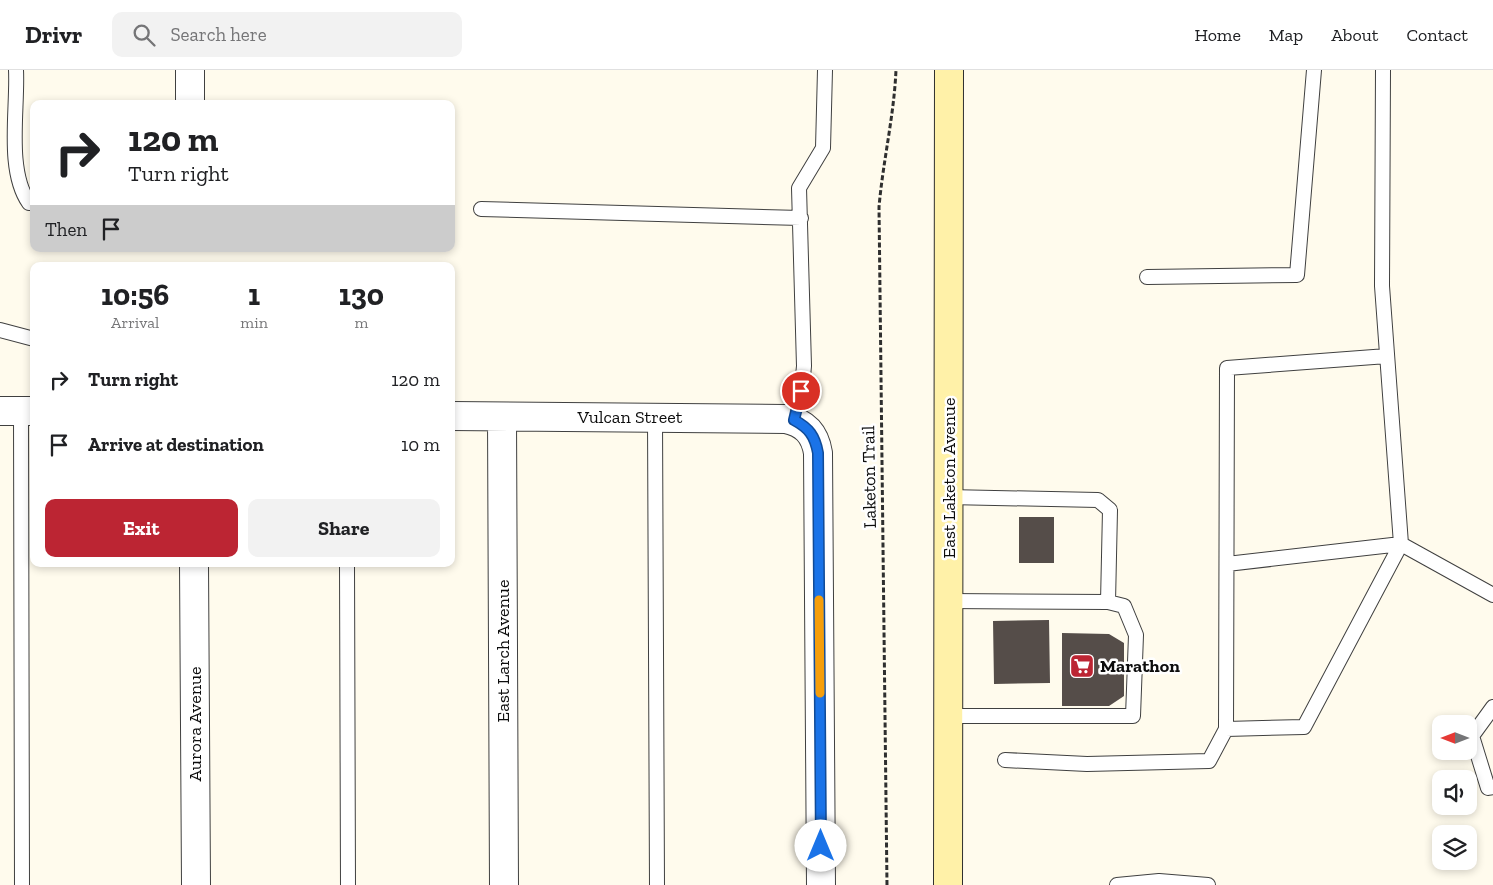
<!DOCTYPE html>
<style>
body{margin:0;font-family:"Zilla Slab",serif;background:#f2f2f2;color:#202124;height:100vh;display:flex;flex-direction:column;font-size:19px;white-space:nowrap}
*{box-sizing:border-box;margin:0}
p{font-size:16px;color:#757577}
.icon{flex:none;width:28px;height:28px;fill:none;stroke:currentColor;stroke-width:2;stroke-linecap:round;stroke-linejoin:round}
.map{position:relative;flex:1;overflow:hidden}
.sheet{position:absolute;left:30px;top:192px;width:425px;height:305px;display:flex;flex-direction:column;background:#fff;border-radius:10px;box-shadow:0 2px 8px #0003}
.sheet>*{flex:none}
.banner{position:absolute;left:30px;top:30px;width:425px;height:152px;border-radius:10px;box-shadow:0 2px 8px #0003;background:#fff;color:#202124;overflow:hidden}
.needle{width:32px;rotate:270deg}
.tools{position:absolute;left:1432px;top:645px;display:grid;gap:10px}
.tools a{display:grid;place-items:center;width:45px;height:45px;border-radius:10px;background:#fff;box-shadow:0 2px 8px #0003;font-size:25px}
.pin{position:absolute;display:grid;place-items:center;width:42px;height:42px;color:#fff;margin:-21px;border:2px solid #fff;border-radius:50%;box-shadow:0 1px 5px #0007}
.me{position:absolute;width:55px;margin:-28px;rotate:0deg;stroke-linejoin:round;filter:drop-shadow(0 0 4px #0008)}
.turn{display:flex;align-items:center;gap:18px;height:105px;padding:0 15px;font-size:22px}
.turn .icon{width:65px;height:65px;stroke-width:2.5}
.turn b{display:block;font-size:35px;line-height:42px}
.then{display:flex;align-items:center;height:48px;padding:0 15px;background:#0003;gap:10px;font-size:19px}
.eta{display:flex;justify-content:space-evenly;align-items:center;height:85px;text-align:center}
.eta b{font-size:30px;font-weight:800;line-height:35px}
.primary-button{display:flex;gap:10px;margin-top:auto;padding:10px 15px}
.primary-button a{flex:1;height:58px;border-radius:10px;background:#bc2533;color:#fff;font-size:20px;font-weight:800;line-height:58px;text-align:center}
.primary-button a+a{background:#f2f2f2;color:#202124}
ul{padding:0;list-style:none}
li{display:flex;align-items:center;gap:15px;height:65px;padding:0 15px}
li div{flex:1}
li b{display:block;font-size:19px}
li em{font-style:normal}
header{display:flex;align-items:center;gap:30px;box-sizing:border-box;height:70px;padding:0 25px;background:#fff;border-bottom:1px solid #e0e0e0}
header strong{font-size:24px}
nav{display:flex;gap:28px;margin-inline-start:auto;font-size:18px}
.search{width:350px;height:45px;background:#f2f2f2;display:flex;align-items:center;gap:12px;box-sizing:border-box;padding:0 18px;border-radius:10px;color:#757577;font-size:19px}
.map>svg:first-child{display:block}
.building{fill:#554d49}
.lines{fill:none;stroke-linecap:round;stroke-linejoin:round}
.lane-casing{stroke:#404040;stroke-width:16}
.street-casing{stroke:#404040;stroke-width:30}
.secondary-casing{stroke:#2f2f2f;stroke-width:30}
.path{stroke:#2f2f2f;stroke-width:3;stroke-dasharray:5 2.5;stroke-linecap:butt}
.lane{stroke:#fff;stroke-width:14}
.street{stroke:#fff;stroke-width:28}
.secondary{stroke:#fff1a8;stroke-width:28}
.route-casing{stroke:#114b97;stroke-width:12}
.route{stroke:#1a73e8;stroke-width:9}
.slow{stroke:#f59e0b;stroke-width:9}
.labels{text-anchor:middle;stroke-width:5;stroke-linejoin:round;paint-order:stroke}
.street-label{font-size:18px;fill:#0d0d0d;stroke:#fff}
.poi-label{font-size:18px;font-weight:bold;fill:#0d0d0d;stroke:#fff;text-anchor:start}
</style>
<header>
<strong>Drivr</strong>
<div class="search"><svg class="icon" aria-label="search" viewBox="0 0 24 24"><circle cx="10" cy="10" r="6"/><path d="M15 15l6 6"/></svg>Search here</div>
<nav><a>Home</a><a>Map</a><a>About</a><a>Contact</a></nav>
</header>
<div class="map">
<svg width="1493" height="815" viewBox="0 0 1493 815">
<rect width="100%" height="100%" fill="#fffbed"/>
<path class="building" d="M 1019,447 L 1054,447 L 1054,493 L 1019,493 Z
M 1049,550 L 1050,613 L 994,614 L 993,551 Z
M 1062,563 L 1109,564 L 1124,573 L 1124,626 L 1109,636 L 1062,636 Z"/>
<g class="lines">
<defs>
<path id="lane" d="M 16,0 C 18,39 6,100 29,133 L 34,133
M 1383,0 L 1382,216 L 1401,474 L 1493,525
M 481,139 L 801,148
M 1147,207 L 1297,205 L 1314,0
M 0,260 L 34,269
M 1387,286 L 1227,298 L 1226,659 L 1304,657 L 1401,474
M 21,341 L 22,815
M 655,348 L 657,815
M 794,350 L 802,317 L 804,296 L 799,118 L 823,78 L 825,0
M 948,427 L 1098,430 L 1110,440 L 1108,532
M 347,494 L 348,815
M 1227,494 L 1401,474
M 1493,637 L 1472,666 L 1488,718 L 1493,717
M 948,646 L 1133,646 L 1136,565 L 1124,536 L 1108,532 L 948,531
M 1005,690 L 1087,694 L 1209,691 L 1226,659
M 1117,815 L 1159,811 L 1208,815"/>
<path id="street" d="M 190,0 L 190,34
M 0,341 L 34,341
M 451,346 L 786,349 C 805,353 815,364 818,383 L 821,815
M 502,347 L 504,815
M 194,494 L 196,815"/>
<path id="secondary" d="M 948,815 L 949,0"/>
</defs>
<use href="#lane" class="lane-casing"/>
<use href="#street" class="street-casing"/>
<use href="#secondary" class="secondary-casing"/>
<path class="path" d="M 887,815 L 879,137 C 883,91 894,46 896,0"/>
<use href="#lane" class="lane"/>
<use href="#street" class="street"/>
<use href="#secondary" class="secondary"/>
</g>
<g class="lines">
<defs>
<path id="route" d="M 801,321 L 794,350 C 809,358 815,366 818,383 L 821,776"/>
</defs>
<use href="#route" class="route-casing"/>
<use href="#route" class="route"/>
<path class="slow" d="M 819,530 L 820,623"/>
</g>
<defs>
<symbol id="supermarket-square" viewBox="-11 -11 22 22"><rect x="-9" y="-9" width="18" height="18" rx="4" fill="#bc2533" stroke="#fff"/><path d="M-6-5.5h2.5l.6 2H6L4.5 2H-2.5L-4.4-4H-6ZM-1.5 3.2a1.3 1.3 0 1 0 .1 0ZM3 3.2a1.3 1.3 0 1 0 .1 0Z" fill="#fff"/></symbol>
</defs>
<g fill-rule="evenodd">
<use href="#supermarket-square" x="1068" y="582" width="28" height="28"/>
</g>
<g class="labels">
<g class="street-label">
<text x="630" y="353">Vulcan Street</text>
<text transform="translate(869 407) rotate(-91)" y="6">Laketon Trail</text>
<text transform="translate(949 408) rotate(-90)" y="6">East Laketon Avenue</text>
<text transform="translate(503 581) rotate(-90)" y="6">East Larch Avenue</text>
<text transform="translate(195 654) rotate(-90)" y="6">Aurora Avenue</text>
</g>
<g class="poi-label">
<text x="1100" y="602">Marathon</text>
</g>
</g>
</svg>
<div class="tools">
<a><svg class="needle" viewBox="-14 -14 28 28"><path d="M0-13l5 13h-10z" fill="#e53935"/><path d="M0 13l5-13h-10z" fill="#757577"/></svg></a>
<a><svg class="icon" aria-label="sound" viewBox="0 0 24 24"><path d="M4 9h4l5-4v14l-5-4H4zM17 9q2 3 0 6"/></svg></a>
<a><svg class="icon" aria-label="layers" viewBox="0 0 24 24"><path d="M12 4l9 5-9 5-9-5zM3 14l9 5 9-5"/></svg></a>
</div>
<div class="pin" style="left:801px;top:321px;background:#d93025"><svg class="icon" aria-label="arrive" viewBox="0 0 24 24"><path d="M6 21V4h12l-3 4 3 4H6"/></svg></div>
<svg class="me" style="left:821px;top:776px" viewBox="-20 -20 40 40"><circle r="19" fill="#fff"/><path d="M0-13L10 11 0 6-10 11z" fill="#1a73e8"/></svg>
<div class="banner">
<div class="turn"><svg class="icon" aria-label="right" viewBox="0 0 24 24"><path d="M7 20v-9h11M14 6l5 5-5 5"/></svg><div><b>120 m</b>Turn right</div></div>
<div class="then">Then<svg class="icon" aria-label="arrive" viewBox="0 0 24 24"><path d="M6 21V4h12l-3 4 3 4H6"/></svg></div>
</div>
<section class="sheet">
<div class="eta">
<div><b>10:56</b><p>Arrival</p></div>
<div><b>1</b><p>min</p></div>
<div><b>130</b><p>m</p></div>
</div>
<ul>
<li><svg class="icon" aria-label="right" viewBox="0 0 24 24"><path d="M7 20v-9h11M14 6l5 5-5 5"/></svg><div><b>Turn right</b></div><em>120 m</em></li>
<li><svg class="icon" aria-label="arrive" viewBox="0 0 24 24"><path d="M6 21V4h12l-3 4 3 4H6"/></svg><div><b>Arrive at destination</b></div><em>10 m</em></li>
</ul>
<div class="primary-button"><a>Exit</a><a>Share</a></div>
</section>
</div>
